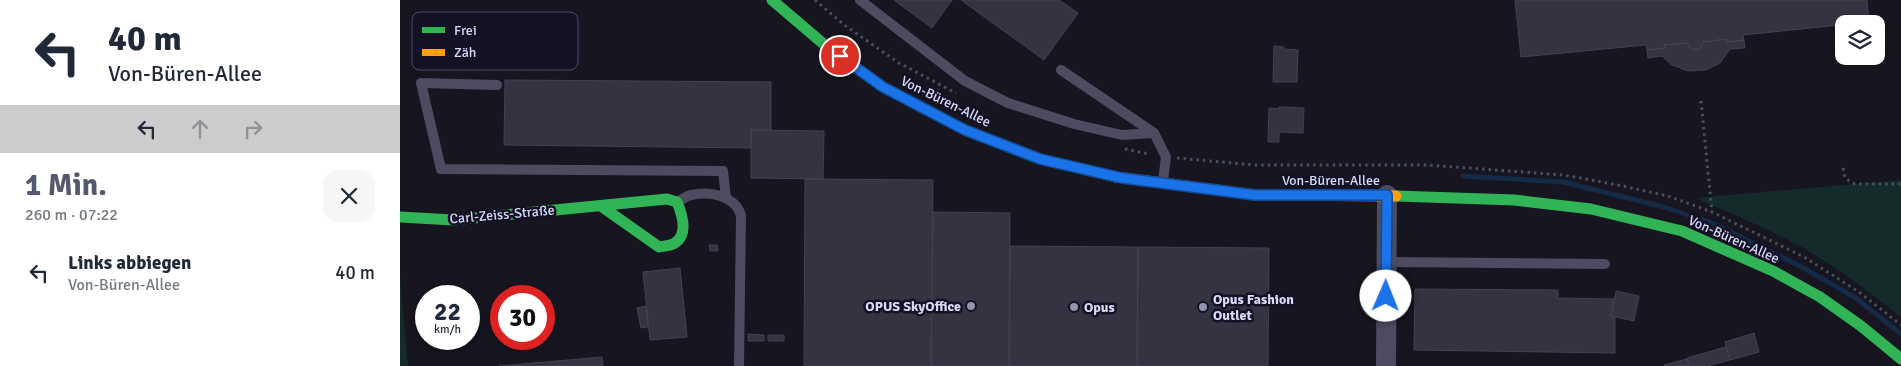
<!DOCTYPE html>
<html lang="de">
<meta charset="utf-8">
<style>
body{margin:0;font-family:Signika,sans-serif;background:#f6f6f7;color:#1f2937;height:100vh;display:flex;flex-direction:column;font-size:19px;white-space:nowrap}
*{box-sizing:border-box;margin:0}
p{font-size:16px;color:#747a83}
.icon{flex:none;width:28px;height:28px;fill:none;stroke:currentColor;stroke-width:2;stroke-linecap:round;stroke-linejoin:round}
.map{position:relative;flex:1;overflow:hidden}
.sheet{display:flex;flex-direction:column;background:#fff;width:400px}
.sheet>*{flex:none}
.top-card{background:#fff;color:#1f2937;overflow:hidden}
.tools{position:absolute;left:1435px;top:15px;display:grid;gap:10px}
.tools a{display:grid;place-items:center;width:50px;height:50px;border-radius:10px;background:#fff;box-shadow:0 2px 8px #0003;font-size:25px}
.speed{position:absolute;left:15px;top:285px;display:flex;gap:10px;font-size:25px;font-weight:700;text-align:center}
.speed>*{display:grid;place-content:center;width:65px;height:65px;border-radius:50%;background:#fff;box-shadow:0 2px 8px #0003;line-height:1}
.speed small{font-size:12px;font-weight:400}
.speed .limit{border:8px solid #d22;background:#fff;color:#111}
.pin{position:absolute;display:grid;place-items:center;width:42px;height:42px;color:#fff;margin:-21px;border:2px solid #fff;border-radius:50%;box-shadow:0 1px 5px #0007}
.me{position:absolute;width:55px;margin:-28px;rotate:1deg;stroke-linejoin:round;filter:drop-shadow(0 0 4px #0008)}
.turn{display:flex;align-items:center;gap:18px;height:105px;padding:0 25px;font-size:22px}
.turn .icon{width:65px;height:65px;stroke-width:2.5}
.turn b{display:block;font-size:35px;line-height:42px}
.lanes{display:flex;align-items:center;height:48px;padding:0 25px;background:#0003;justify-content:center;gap:25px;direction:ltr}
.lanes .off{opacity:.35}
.round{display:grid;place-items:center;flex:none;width:52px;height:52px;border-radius:15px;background:#f6f6f7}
.overview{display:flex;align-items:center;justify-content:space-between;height:85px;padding:0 25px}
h1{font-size:30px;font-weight:800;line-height:38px;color:#54596d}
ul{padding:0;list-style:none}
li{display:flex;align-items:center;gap:15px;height:70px;padding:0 25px}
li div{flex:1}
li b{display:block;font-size:19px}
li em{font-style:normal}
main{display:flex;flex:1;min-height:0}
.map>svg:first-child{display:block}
.green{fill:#152b2a}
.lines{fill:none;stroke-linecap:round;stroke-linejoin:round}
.stream{stroke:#152a46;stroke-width:5}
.building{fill:#343342;stroke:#434153}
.path{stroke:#46515c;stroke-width:3;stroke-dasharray:2.5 4;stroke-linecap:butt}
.lane{stroke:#4c4b60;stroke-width:10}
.street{stroke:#4c4b60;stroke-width:20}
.fast{stroke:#30b455;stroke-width:11}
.slow{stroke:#ff9f0a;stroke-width:11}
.route-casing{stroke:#114b97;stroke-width:12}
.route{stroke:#1a73e8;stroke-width:9}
.poi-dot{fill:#9594ae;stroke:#131124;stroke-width:2}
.labels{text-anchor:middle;stroke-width:5;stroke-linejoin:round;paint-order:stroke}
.street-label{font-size:14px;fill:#dad8fb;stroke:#131124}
.poi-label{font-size:14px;font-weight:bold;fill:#dad8fb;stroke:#131124;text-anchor:start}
.key{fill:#131124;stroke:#4f4d64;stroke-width:1}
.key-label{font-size:14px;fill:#dad8fb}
</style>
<main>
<section class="sheet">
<div class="top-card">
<div class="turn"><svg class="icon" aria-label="left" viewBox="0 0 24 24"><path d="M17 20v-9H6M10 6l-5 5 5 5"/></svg><div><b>40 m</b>Von-Büren-Allee</div></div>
<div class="lanes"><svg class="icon" aria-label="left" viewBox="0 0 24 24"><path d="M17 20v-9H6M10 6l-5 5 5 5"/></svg><svg class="icon off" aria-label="ahead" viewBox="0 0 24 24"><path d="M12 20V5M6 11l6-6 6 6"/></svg><svg class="icon off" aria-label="right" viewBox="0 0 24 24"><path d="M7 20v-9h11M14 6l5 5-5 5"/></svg></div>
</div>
<div class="overview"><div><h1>1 Min.</h1><p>260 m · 07:22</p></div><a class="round"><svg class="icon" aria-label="close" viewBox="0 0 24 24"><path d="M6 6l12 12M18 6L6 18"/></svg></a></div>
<ul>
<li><svg class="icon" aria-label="left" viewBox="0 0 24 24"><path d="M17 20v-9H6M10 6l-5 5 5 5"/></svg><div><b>Links abbiegen</b><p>Von-Büren-Allee</p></div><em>40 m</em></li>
</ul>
</section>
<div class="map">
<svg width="1501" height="366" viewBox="0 0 1501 366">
<rect width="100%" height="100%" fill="#161520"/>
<path class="green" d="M 1501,180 L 1501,317 C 1471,293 1440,270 1407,250 C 1371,230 1333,214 1295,198 Z
M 0,277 L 8,366 L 0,366 Z"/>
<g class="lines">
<path class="stream" d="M 1063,176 L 1163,182 L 1264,207 L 1312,223 L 1400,266 L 1456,298 L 1501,334"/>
</g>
<path class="building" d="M 494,0 L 552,0 L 532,28 Z
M 561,0 L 659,0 L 678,13 L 644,60 Z
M 1115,0 L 1467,0 L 1469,22 L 1343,35 L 1344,40 L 1326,42 L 1326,39 L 1303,42 L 1301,48 L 1296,50 L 1291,49 L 1288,43 L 1264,45 L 1265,48 L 1247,50 L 1246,45 L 1121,57 Z
M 1326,39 L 1326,42 L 1344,40 L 1345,48 L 1330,49 L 1320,63 L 1306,70 L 1288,71 L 1272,65 L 1262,56 L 1248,58 L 1247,50 L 1265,48 L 1264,45 L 1288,43 L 1291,49 L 1296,50 L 1301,48 L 1303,42 Z
M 874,46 L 884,47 L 884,49 L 898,50 L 897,82 L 873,82 Z
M 105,80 L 371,82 L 371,130 L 351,130 L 351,148 L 104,145 Z
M 879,107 L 904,108 L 903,133 L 879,132 L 879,142 L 868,142 L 869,108 L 879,109 Z
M 351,130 L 424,131 L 423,179 L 351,178 Z
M 405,179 L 533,180 L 531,366 L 404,366 Z
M 533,212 L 610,213 L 609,366 L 531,366 Z
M 309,245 L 317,245 L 318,251 L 310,251 Z
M 610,246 L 738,247 L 737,366 L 609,366 Z
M 738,247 L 869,248 L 868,366 L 737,366 Z
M 280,268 L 287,337 L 250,340 L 243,272 Z
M 1015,289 L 1158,290 L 1158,298 L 1214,299 L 1211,316 L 1215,317 L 1215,353 L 1014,350 Z
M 1216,291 L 1239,296 L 1234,321 L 1211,316 Z
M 246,306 L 248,327 L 241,328 L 237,308 Z
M 1354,333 L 1359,352 L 1330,360 L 1325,342 Z
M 348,334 L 364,335 L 364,341 L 348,341 Z
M 368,335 L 384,335 L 384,341 L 368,341 Z
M 1326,347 L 1330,360 L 1307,366 L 1289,366 L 1287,358 Z
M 202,357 L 203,366 L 99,366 Z
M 1287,359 L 1289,366 L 1265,366 L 1264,365 Z"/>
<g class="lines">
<path class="path" d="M 415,0 L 443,24 L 499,63 L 556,93
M 1301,101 L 1312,212
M 725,149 L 749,154
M 777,158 L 855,165 L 1027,165 L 1164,175 L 1218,185 L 1268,196 L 1312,212 L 1404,257 L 1459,292 L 1501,325
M 1443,168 L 1445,178 L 1455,184 L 1501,184"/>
<path class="lane" d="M 460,0 L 565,81 L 608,103 L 674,124 L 722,135 L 754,133
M 661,70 L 754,133 L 766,157 L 763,181
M 97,85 L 21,83 L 41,169 L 323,171 L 326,198
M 277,202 C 282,200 286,196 291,195 C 310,191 334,195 341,215 L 339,366
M 987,262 L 1205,264"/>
<path class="street" d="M 986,366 L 987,195"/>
<path class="fast" d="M 372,0 L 426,46 L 483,87 L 565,130 L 640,159 L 716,177
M 996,196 L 1114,200 L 1191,209 L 1282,231 L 1373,271 L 1420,297 L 1461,326 L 1501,359
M 0,217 L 53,220 L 267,199 L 277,202 C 282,214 289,234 275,243 C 270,246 264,246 259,247 L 201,206"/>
<path class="slow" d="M 716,177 L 855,195 L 996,196"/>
</g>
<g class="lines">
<defs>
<path id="route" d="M 440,56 L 483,87 L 565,130 L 640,159 L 722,178 L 855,195 L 987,195 L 986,296"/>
</defs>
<use href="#route" class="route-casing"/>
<use href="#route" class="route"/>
</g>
<g class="poi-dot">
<circle cx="571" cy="306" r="5"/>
<circle cx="674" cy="307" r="5"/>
<circle cx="803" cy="307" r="5"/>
</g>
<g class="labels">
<g class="street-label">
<text transform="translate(546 101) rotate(26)" y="5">Von-Büren-Allee</text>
<text x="931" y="185">Von-Büren-Allee</text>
<text transform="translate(102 214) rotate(-5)" y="5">Carl-Zeiss-Straße</text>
<text transform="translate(1334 239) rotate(24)" y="5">Von-Büren-Allee</text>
</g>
<g class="poi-label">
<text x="813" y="304">Opus Fashion<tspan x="813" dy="16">Outlet</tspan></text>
<text x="561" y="311" text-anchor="end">OPUS SkyOffice</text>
<text x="684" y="312">Opus</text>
</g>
</g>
<rect x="12" y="12" width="166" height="58" rx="8" class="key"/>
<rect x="22" y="27" width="23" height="6" fill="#30b455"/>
<rect x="22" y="49" width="23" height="7" fill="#ff9f0a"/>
<g class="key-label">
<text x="54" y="35">Frei</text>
<text x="54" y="57">Zäh</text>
</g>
</svg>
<div class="tools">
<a><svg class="icon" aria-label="layers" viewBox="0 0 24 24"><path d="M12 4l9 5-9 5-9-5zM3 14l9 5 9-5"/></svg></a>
</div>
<div class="speed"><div>22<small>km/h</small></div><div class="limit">30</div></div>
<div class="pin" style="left:440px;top:56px;background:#d93025"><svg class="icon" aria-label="arrive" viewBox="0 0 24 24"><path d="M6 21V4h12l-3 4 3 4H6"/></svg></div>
<svg class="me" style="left:986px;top:296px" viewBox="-20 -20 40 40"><circle r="19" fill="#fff"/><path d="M0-13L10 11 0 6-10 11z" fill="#1a73e8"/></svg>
</div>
</main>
